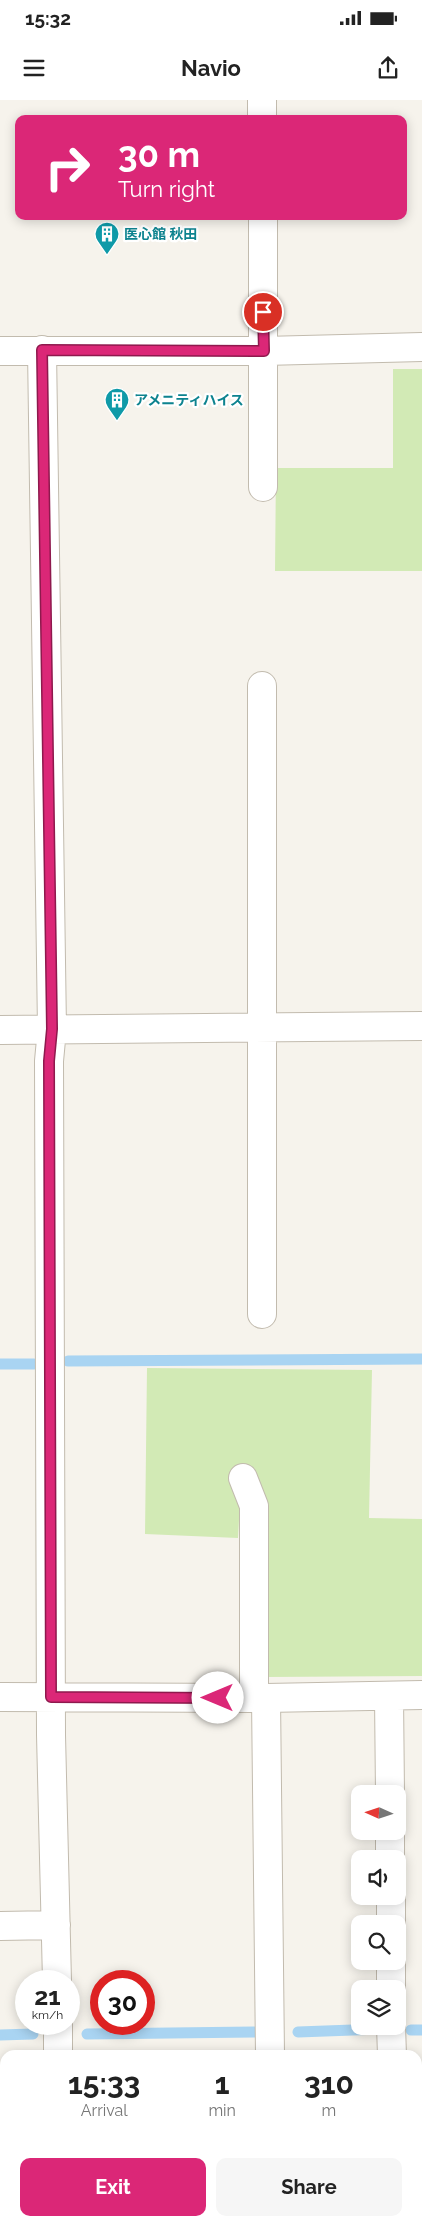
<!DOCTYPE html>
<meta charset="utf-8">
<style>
body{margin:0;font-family:Raleway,"Noto Sans JP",sans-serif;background:#f6f6f6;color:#222;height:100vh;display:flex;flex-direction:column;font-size:19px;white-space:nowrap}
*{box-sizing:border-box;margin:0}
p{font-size:16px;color:#767676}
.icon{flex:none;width:28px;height:28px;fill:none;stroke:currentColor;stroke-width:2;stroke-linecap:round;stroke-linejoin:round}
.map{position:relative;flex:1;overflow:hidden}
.sheet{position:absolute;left:0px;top:1950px;width:422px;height:176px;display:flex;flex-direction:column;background:#fff;border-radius:15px 15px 0 0;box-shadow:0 2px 12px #0003}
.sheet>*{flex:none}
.banner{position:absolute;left:15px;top:15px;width:392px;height:105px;border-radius:10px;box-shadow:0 2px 12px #0003;background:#db2777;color:#fff;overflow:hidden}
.needle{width:32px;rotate:273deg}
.fabs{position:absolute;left:351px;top:1685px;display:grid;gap:10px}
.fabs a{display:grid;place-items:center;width:55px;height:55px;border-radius:10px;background:#fff;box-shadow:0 2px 12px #0003;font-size:25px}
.speed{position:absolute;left:15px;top:1870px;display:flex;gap:10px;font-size:25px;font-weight:700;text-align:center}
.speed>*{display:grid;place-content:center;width:65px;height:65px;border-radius:50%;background:#fff;box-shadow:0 2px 12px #0003;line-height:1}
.speed small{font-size:12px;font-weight:400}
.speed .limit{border:8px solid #d22;background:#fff;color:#111}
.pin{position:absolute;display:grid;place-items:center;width:42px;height:42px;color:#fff;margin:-21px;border:2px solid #fff;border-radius:50%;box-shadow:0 1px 5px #0007}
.me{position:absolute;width:55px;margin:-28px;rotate:270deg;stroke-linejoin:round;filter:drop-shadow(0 0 4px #0008)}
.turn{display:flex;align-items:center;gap:18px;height:105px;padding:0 20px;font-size:22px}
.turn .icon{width:65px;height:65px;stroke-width:2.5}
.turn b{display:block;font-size:35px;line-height:42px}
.eta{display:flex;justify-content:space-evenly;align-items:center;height:85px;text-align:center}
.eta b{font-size:30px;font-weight:700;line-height:35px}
.button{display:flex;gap:10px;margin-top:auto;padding:10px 20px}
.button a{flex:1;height:58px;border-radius:10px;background:#db2777;color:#fff;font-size:20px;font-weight:700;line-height:58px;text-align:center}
.button a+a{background:#f6f6f6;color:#222}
.status{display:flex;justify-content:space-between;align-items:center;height:35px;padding:0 25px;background:#fff;direction:ltr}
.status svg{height:14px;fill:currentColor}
header{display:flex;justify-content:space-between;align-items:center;height:65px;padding:0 20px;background:#fff;font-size:22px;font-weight:700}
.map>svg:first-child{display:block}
.green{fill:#d2eab5}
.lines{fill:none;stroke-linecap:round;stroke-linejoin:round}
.stream{stroke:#a9d4f2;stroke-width:11}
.minor-casing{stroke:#c2bbae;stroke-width:30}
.minor{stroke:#fff;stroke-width:28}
.route-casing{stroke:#8e194d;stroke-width:12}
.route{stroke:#db2777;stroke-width:9}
.labels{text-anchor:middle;stroke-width:4.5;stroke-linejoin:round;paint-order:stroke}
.culture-label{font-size:14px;font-weight:bold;fill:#0d838f;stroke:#fff;text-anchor:start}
</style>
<div class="status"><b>15:32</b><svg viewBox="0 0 49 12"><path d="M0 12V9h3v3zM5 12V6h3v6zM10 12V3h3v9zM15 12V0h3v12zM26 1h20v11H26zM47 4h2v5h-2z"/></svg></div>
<header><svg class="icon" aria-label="menu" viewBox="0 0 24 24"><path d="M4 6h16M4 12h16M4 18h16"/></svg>Navio<svg class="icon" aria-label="share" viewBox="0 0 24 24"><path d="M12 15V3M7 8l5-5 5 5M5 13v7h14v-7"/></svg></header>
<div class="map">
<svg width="422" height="2126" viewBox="0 0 422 2126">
<rect width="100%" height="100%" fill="#f6f3ec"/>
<path class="green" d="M 393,269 L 422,269 L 422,471 L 275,471 L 276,368 L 393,368 Z
M 147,1268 L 372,1270 L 369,1418 L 422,1419 L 422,1576 L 267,1577 L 240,1402 L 238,1438 L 145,1434 Z"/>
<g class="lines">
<path class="stream" d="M 68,1261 L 422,1259
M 0,1264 L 34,1264
M 411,1930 L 422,1930
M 298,1932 L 380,1929
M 87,1934 L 254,1932
M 0,1935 L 33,1934"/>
<defs>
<path id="minor" d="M 262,0 L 262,19
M 263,116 L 263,387
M 42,250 L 52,929 L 49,961 L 51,1635 L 57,1881
M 0,251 L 264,251 L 422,247
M 0,930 L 422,926
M 262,1214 L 262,586
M 243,1378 L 254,1406 L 254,1598
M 389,1596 L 390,1694
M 0,1597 L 266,1598 L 422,1595
M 266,1598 L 270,1955
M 390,1731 L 390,1759
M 391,1796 L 391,1824
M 0,1826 L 56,1825
M 391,1861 L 391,1889
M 58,1924 L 58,1955
M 391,1926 L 392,1955
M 61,2121 L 61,2126
M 272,2121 L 272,2126
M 394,2121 L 394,2126"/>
</defs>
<use href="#minor" class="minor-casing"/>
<use href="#minor" class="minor"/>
</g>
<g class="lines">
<defs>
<path id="route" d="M 218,1598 L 51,1597 L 49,961 L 52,929 L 42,250 L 264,251 L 263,212"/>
</defs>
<use href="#route" class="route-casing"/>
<use href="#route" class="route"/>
</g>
<defs>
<symbol id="building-pin" viewBox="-11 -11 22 30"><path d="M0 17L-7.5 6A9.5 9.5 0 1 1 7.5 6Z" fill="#0f9aa8" stroke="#fff"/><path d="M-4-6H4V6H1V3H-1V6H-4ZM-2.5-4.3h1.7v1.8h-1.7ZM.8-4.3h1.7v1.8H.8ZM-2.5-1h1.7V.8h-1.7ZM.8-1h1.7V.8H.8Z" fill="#fff"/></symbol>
</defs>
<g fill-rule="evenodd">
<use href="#building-pin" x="93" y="120" width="28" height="38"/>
<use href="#building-pin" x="103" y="286" width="28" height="38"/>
</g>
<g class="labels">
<g class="culture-label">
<text x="124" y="139">医心館 秋田</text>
<text x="134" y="305">アメニティハイス</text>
</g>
</g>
</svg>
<div class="fabs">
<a><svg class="needle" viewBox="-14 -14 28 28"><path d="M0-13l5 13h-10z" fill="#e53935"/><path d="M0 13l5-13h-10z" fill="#767676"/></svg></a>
<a><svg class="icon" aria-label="sound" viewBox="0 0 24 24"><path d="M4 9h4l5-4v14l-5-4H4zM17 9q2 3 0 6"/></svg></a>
<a><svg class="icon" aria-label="search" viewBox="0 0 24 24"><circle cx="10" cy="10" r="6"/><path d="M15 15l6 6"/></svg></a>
<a><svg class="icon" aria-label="layers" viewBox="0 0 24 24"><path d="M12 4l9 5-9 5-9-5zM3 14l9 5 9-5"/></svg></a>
</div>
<div class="speed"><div>21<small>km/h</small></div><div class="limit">30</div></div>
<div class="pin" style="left:263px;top:212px;background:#d93025"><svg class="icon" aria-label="arrive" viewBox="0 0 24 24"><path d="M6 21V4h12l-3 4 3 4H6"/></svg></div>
<svg class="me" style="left:218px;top:1598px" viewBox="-20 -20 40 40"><circle r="19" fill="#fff"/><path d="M0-13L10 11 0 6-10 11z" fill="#db2777"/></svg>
<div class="banner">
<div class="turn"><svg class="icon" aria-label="right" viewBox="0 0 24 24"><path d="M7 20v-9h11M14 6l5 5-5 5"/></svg><div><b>30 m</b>Turn right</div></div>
</div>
<section class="sheet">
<div class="eta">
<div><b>15:33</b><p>Arrival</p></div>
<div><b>1</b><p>min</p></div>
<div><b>310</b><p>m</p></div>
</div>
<div class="button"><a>Exit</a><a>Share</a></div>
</section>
</div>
